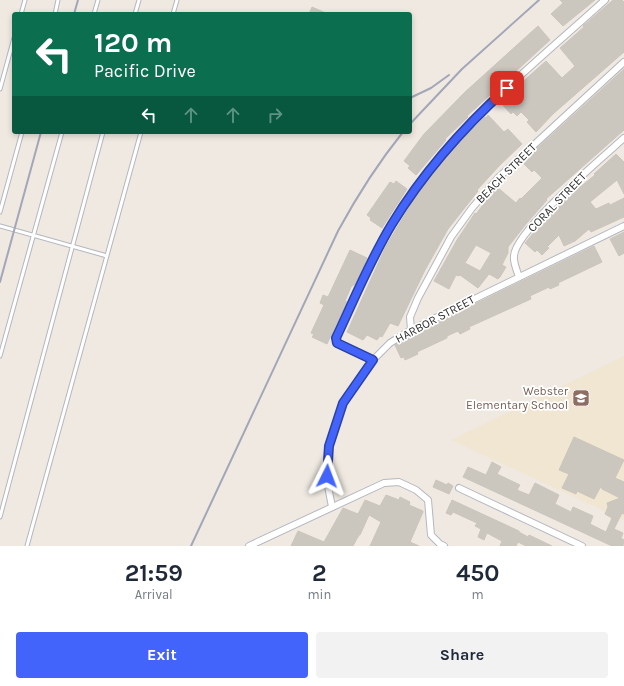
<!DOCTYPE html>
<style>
body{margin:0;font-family:Karla,sans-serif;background:#f2f2f3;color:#1f2937;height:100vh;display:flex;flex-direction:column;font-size:15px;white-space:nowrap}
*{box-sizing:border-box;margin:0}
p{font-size:13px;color:#747a83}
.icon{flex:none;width:22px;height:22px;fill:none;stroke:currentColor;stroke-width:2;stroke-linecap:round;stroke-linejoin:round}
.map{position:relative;height:546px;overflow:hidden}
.side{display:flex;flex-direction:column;background:#fff;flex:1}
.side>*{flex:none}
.top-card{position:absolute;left:12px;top:12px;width:400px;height:122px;border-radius:4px;box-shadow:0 2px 6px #0003;background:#0b6e4f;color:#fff;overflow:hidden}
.pin{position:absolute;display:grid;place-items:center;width:34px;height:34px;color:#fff;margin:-17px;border-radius:8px;box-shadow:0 2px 6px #0006}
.me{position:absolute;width:44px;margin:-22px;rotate:3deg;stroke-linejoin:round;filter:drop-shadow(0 0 3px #0008)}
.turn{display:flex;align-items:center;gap:14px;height:84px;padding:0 16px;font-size:18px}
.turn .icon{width:52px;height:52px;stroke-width:2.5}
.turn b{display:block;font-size:28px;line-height:34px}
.lanes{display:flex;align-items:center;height:38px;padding:0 16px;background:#0003;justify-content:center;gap:20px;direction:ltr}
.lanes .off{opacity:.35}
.eta{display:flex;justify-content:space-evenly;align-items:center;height:68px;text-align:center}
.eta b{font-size:24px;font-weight:700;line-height:28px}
.button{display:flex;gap:8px;margin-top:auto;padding:8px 16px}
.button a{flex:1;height:46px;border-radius:4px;background:#4264fb;color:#fff;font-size:16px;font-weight:700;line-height:46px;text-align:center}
.button a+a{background:#f2f2f3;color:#1f2937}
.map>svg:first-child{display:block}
.education{fill:#f0e6d1}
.building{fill:#cbc7bf;stroke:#cbc5ba;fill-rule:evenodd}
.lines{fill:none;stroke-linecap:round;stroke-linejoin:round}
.service-casing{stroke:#b4b7c1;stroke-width:5}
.minor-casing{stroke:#b4b7c1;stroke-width:8}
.service{stroke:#fff;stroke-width:3}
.minor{stroke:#fff;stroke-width:6}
.rail{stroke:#a3a6b8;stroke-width:2}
.route-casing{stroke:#2b41a3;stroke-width:10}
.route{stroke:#4264fb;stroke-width:7}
.labels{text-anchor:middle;stroke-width:3.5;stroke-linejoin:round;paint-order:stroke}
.street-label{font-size:12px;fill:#2e2e2e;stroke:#fff}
.education-label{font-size:12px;fill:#785e54;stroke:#fff;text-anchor:end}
</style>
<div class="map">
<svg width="624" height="546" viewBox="0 0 624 546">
<rect width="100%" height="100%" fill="#efe9e1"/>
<path class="education" d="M 624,356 L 624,520 L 451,440 Z"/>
<path class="building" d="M 560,0 L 595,0 L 563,26 L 551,14 L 563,3 Z
M 613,0 L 622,0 L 624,2 L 624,52 L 553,114 L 536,132 L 527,122 L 529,120 L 521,112 L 517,116 L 513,112 L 511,114 L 500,102 L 546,61 L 562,78 L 575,66 L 560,48 L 584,27 L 583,26 Z
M 312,7 L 328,14 L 309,14 Z
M 538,26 L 550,40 L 467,116 L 468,117 L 445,139 L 446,140 L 416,175 L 408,168 L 410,166 L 404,161 L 424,134 L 465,92 Z
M 624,69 L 624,130 L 546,199 L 547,200 L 526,224 L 508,247 L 508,253 L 502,265 L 506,267 L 500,277 L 498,279 L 489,274 L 478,288 L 460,275 L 459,276 L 456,275 L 449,289 L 434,281 L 457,240 L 475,213 L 476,214 L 497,187 L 516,203 L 520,198 L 521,199 L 542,178 L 534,170 L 532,172 L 522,162 ZM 476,245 L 491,253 L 480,271 L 465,263 Z
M 488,115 L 504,132 L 508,129 L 522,144 L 500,165 L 477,190 L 478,191 L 448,229 L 425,270 L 398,326 L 390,323 L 382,337 L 380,336 L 377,340 L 367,335 L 363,340 L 347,332 L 386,246 L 413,201 L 432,174 L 452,150 L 485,117 L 486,118 Z
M 616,154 L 624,162 L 624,194 L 617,180 L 590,202 L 596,209 L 609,203 L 610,205 L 624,198 L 624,217 L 591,232 L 589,229 L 575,241 L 564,246 L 559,235 L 547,247 L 549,248 L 542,255 L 537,250 L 535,252 L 525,243 L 535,231 L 569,196 L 595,175 L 594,174 Z
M 396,181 L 407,189 L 382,228 L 370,220 L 371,218 L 367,215 L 390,182 L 394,184 Z
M 624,232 L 624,253 L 619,256 L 610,239 Z
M 594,246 L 602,262 L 558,283 L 559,285 L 550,289 L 549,287 L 530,296 L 531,299 L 469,327 L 470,329 L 460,334 L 458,331 L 447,336 L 447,338 L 417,352 L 418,354 L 405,360 L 404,357 L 401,358 L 395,345 L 409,338 L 413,334 Z
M 350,250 L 367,258 L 355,284 L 351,287 L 345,301 L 347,302 L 327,344 L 312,337 L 314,334 L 311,333 L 324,305 L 320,303 L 323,295 L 328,297 Z
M 574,437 L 624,460 L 615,478 L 624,482 L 624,514 L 622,513 L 614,529 L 623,533 L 621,538 L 624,540 L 623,546 L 612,546 L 463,477 L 468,467 L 486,475 L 492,462 L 501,467 L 497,474 L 520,485 L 517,490 L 529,495 L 535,483 L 559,495 L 555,504 L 571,512 L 573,507 L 593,516 L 590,524 L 606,532 L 612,518 L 605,514 L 608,507 L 607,503 L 620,498 L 602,489 L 601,486 L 594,499 L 577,491 L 576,494 L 562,488 L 569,474 L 559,470 Z
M 436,480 L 447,485 L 448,483 L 453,486 L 449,494 L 433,487 Z
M 386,495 L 399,500 L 400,497 L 410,502 L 409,505 L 423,511 L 423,512 L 410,542 L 419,546 L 370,546 L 381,522 L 369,515 L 360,535 L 359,535 L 353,546 L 291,546 L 298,531 L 324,542 L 343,508 L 358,514 L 365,500 L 380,506 Z
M 452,500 L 519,531 L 519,532 L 528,537 L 529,535 L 552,546 L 526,546 L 518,542 L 516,546 L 500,546 L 502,541 L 487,533 L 484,540 L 478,537 L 481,529 L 475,526 L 477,523 L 453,512 L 451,515 L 446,513 Z"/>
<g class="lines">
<defs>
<path id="service" d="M 21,14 L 25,0
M 55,14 L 58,0
M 94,14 L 98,0
M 135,14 L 139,0
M 173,14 L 177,0
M 0,89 L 14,38
M 0,212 L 22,132
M 0,226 L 107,256
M 0,356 L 62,132
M 0,517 L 103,132
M 27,546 L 141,132"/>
<path id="minor" d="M 519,277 C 517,271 513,262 514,256 C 515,231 603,157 624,138
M 411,330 L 410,317 L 418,298 L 451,237 L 472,208 L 498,178 L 624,62
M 373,360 L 337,343 L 336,338 C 362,284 385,228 421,181 C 473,112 542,57 605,0
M 459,488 L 582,546
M 332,507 L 328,486 L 327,466 L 329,446 L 343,403 L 373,360 L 390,343 L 411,330 L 624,226
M 249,546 L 384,483 L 399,482 L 416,490 L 428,500 L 431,535 L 440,544 L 444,546"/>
</defs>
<use href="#service" class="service-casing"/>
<use href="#minor" class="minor-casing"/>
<use href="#service" class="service"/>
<use href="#minor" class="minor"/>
<path class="rail" d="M 74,14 L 78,0
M 410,98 L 431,88 L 449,75
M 410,124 L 462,69 L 539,0
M 0,282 L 41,132
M 191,546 L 338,231 C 357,196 378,163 403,132"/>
</g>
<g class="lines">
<defs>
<path id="route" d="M 327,476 L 329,446 L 343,403 L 373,360 L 337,343 L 336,338 C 354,300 370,260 392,224 C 423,173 463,128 507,88"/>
</defs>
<use href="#route" class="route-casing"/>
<use href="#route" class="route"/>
</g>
<defs>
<symbol id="school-square" viewBox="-11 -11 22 22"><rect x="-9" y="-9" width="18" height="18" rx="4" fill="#8d6e63" stroke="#fff"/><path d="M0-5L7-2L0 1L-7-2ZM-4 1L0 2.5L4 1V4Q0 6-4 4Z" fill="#fff"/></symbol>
</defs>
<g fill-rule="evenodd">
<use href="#school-square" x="571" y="388" width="20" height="20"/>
</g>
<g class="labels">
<g class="street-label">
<text transform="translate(506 173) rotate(-45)" y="4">BEACH STREET</text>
<text transform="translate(557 202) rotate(-46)" y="4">CORAL STREET</text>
<text transform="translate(435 319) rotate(-28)" y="4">HARBOR STREET</text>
</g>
<g class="education-label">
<text x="568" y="395">Webster<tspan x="568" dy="14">Elementary School</tspan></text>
</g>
</g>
</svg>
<div class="pin" style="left:507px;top:88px;background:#d93025"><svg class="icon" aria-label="arrive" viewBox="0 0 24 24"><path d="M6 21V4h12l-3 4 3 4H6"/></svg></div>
<svg class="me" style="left:327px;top:476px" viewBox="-20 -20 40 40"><path d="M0-17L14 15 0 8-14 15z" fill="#4264fb" stroke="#fff" stroke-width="4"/></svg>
<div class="top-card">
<div class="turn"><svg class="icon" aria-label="left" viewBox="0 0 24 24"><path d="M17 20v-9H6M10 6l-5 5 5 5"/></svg><div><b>120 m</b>Pacific Drive</div></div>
<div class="lanes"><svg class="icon" aria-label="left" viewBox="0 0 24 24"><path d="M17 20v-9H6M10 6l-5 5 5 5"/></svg><svg class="icon off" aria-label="ahead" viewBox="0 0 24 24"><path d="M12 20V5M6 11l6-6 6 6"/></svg><svg class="icon off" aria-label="ahead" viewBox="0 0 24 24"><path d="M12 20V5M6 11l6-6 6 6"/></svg><svg class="icon off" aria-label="right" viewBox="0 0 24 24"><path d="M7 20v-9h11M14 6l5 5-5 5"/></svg></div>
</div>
</div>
<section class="side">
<div class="eta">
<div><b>21:59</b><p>Arrival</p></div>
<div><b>2</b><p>min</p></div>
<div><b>450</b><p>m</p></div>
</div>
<div class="button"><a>Exit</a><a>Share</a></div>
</section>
